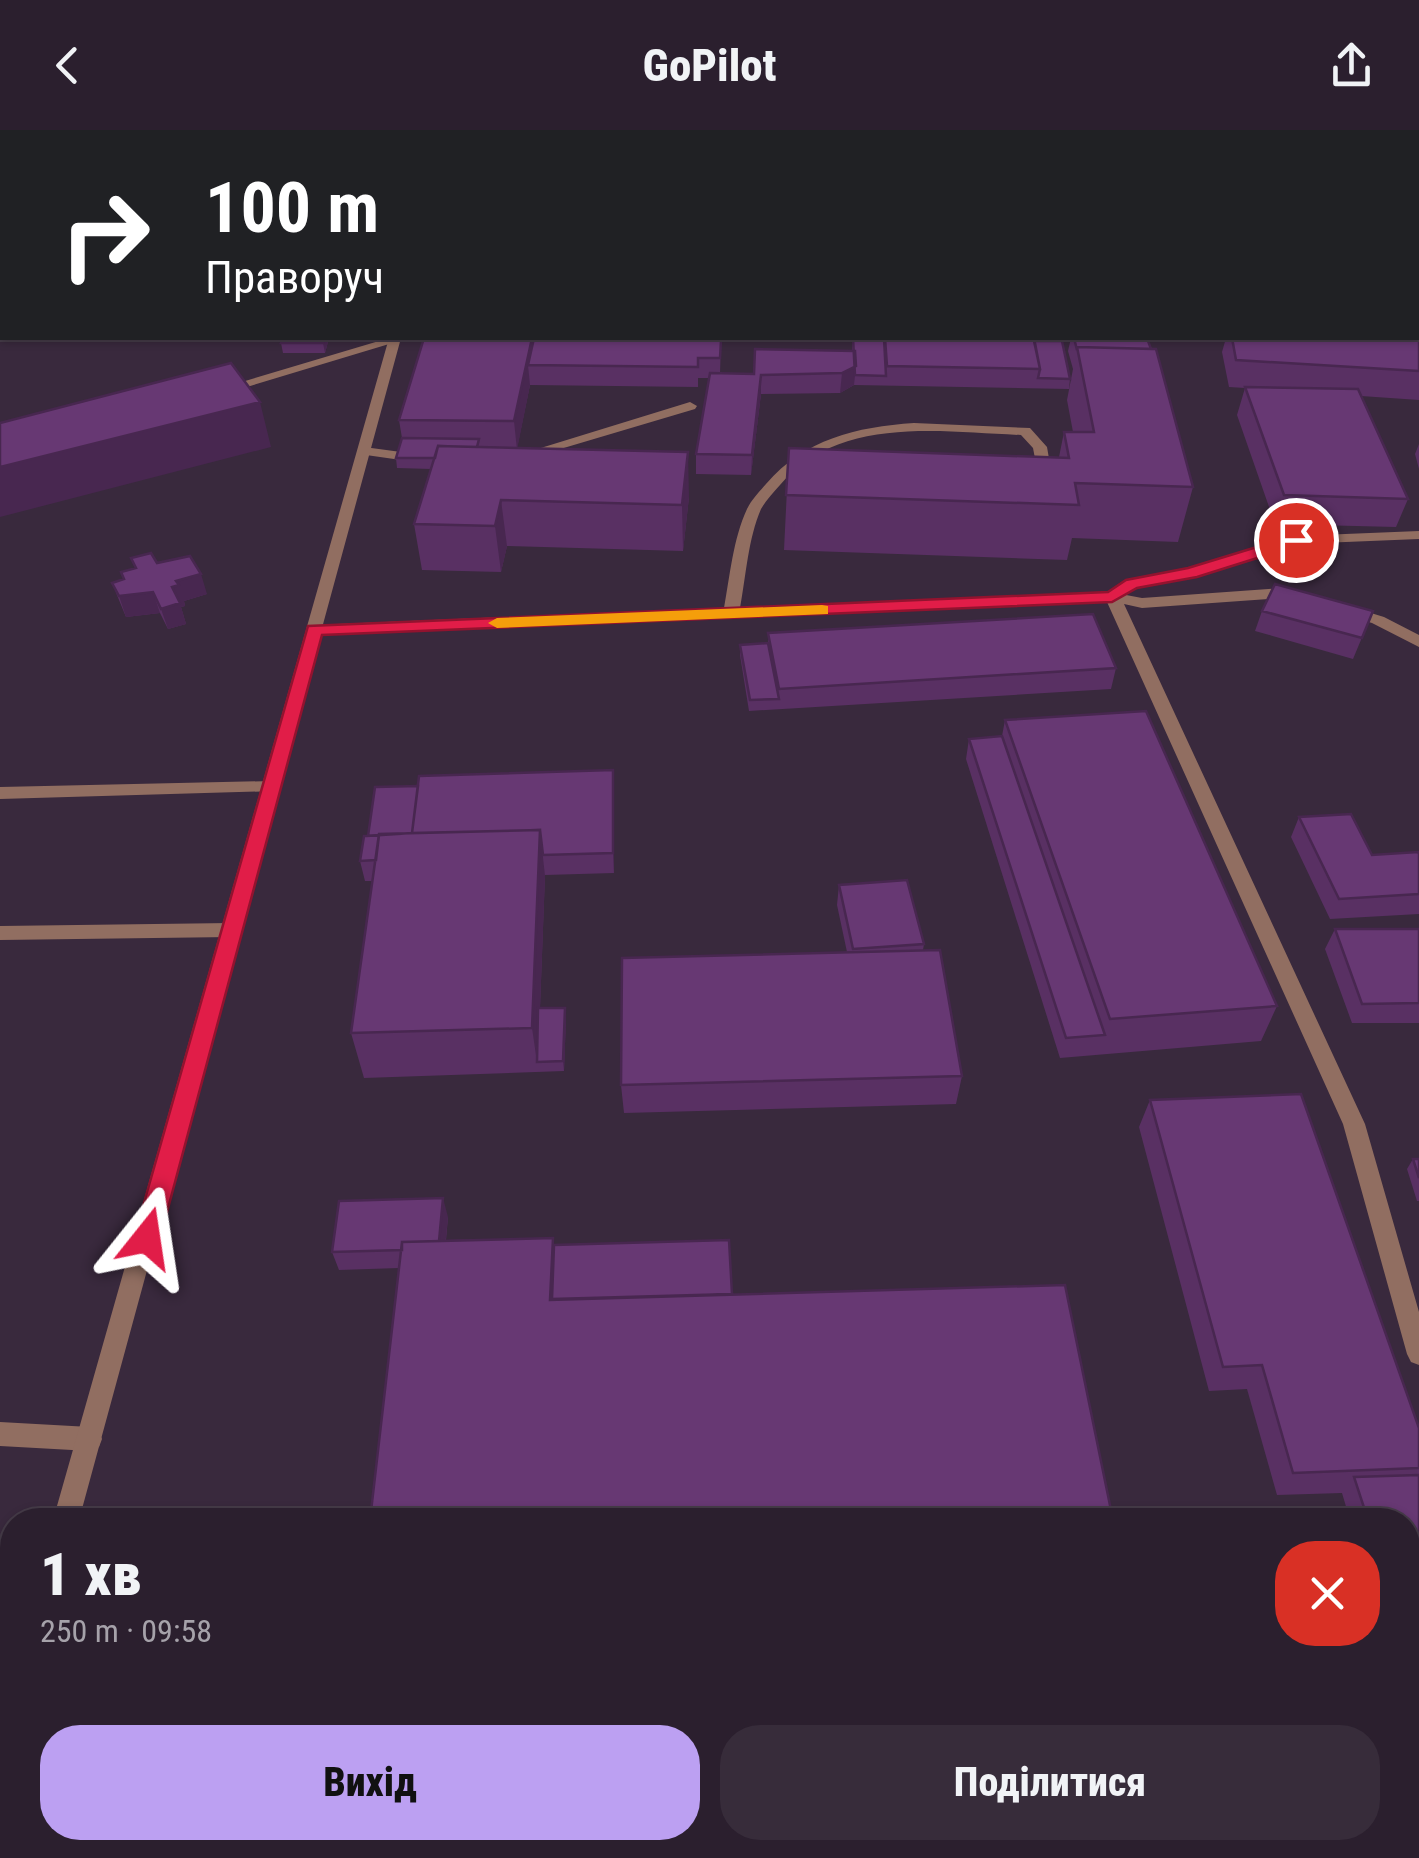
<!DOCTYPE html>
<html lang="uk">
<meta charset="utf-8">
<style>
body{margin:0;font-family:"Roboto Condensed",sans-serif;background:#372c3a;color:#f1f3f6;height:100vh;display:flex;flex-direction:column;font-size:38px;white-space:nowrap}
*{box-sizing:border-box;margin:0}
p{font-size:32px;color:#a6a2aa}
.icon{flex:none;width:55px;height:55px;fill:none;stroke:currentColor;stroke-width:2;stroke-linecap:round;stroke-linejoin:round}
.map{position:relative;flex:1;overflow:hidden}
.side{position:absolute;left:0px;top:1378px;width:1420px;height:352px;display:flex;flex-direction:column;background:#2b1f2e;border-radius:40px 40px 0 0;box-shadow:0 2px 8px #0004,0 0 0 2px #473d4a}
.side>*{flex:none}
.top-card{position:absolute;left:0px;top:0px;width:1420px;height:210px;box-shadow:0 2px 8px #0004,0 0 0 2px #473d4a;background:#202124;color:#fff;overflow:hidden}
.pin{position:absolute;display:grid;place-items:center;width:85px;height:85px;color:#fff;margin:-42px;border:5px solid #fff;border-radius:50%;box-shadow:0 2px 10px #0007}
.me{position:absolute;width:110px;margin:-55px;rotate:15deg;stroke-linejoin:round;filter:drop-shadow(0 0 8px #0008)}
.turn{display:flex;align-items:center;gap:35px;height:210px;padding:0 40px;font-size:45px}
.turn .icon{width:130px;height:130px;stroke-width:2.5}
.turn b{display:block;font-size:70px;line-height:85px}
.round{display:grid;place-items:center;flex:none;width:105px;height:105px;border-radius:40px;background:#372c3a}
.summary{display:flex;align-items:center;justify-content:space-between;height:170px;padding:0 40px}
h1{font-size:60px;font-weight:800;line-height:75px}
.primary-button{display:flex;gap:20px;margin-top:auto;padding:20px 40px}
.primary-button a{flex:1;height:115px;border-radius:40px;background:#bca0f2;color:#111;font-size:40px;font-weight:800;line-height:115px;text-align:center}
.primary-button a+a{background:#372c3a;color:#f1f3f6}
header{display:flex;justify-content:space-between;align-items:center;height:130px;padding:0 40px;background:#2b1f2e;font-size:45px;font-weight:800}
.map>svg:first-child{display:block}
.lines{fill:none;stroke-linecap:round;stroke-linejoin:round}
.service{fill:#916e61;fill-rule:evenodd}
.minor{fill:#916e61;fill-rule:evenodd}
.wall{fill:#593063}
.shaded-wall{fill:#482750}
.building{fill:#673873;stroke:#482750;stroke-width:2.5}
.route{fill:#e11d48;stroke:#92132f;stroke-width:2.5}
.slow{fill:#f59e0b}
</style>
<header><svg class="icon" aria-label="back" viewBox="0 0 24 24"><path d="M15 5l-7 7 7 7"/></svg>GoPilot<svg class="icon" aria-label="share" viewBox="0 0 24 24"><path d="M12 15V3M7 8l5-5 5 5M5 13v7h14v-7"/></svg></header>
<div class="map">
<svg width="1419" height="1728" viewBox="0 0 1419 1728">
<rect width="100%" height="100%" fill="#39293d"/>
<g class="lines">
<path class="service" d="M 1274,0 L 1284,0 L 1284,2 L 1274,2 Z
M 0,40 L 2,40 L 2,46 L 0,46 Z
M 1418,109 L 1419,109 L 1419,115 L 1418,115 Z
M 1418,183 L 1419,183 L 1419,191 L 1418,191 Z
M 389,208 L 399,211 L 227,263 L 215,260 Z
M 690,272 L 697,276 L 695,279 L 530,328 L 518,325 Z
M 914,293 L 1030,298 L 1047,317 L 1051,340 L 1042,349 L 1032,349 L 1030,346 L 1037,339 L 1033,318 L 1021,305 C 940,302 839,285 780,355 C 774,362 766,370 761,379 C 748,409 746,446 740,478 L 1109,462 L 1127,450 L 1189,439 L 1296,406 L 1419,401 L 1419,409 L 1297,414 L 1196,446 L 1137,457 L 1126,465 L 1142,468 L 1283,458 L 1302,464 L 1302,470 L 1282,468 L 1142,478 L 1124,474 L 1365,994 L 1419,1182 L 1419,1235 L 1411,1232 L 1407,1224 L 1343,994 L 1107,472 L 314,505 L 306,500 L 314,495 L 724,478 C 730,446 733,409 747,379 C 752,369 759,362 766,354 C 805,309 856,297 914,293 Z
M 364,317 L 401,322 L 408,326 L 401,330 L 359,324 L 359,318 Z
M 1348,476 L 1384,487 L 1419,505 L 1419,517 L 1372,493 L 1342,484 L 1342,478 Z
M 271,651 L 277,653 L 280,657 L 277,661 L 0,669 L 0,657 Z
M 231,793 L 241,800 L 231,807 L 0,810 L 0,796 Z
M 0,1292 L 90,1297 L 99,1301 L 102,1309 L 99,1317 L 90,1321 L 0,1316 Z"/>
<path class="minor" d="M 389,208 L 401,208 L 79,1390 L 53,1390 Z
M 12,1561 L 12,1622 L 10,1628 L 0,1632 L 0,1570 L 2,1565 Z"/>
</g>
<path class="wall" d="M 475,0 L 516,0 L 516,2 L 475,2 Z
M 524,0 L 931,0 L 931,2 L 523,2 Z
M 1317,0 L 1419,0 L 1419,90 L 1418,90 L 1418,2 L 1317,2 Z
M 1419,206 L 1419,270 L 1361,266 L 1408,369 L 1396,397 L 1275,394 L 1237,285 L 1245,258 L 1229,257 L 1222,222 L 1226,208 Z
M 329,208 L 325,223 L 283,223 L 281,213 Z
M 424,208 L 721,210 L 720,244 L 754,244 L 852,221 L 853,208 L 1034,208 L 1034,211 L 1070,249 L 1069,259 L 854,255 L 840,263 L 761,264 L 751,345 L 696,344 L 696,324 L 709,248 L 698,248 L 698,257 L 530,255 L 517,318 L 689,367 L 683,421 L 507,416 L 501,442 L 422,440 L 414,394 L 431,339 L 397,338 L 396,328 L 402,308 L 399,290 Z
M 1071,208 L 1147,208 L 1193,357 L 1178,412 L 1072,408 L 1067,430 L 784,420 L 789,318 L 1059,327 L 1064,302 L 1073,302 L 1067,270 L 1073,239 L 1068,221 Z
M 1419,314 L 1419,339 L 1415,324 Z
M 131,428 L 157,433 L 207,464 L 184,471 L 185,476 L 181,477 L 186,494 L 168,499 L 160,483 L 126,487 L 112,453 L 123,449 L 121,442 L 135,438 Z
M 1262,481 L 1373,481 L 1353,529 L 1255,501 Z
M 768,503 L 1116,538 L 1111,559 L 749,581 L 740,525 L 740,515 L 768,513 Z
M 1005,590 L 1277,876 L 1261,911 L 1060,928 L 966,629 L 969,609 L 1002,606 Z
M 613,640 L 614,743 L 545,745 L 540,878 L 566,888 L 564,941 L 364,948 L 351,903 L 373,751 L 365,751 L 360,731 L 368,706 L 418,656 Z
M 1299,687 L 1372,725 L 1419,724 L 1419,784 L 1330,789 L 1291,707 Z
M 839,755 L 924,814 L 923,820 L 962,946 L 956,974 L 624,983 L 621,955 L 847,822 L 837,775 Z
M 1335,799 L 1419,799 L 1419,893 L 1352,893 L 1325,819 Z
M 1150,970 L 1419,1298 L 1419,1728 L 1375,1728 L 1372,1718 L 1408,1718 L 1408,1390 L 1350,1390 L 1342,1363 L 1277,1365 L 1247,1259 L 1209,1261 L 1139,997 Z
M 1413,1029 L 1419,1029 L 1419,1071 L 1417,1071 L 1407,1039 Z
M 448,1087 L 446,1110 L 553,1108 L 554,1115 L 732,1164 L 1113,1390 L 399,1138 L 339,1140 L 332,1122 Z"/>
<path class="shaded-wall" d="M 324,208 L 329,208 L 325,223 L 323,213 Z
M 532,208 L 534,208 L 528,235 L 530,255 L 517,320 L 514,291 Z
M 856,236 L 854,255 L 840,263 L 842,243 Z
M 761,245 L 761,264 L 751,345 L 752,325 Z
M 260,272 L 271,317 L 0,387 L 0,337 Z
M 688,322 L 689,367 L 683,421 L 682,375 Z
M 501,370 L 507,416 L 501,442 L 495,396 Z
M 201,444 L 207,464 L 184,471 L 185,476 L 181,477 L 186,494 L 168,499 L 161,479 L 172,457 L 176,451 Z
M 153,462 L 160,483 L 126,487 L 119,466 Z
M 613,640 L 614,660 L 614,743 L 613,723 Z
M 540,700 L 545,746 L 538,932 L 537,932 L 532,898 Z
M 565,878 L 566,888 L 564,941 L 563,931 Z
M 443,1068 L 448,1087 L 443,1137 L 439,1119 Z
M 468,1718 L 477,1718 L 476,1728 L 467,1728 Z"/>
<path class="building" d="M 524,0 L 547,0 L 548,2 L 523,2 Z
M 660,0 L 928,0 L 927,2 L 688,2 Z
M 949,0 L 1130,1 L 1182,0 L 1182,2 L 949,2 Z
M 1327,0 L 1419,0 L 1419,57 L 1418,56 L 1418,2 L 1327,2 Z
M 1418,206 L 1419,206 L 1419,241 L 1236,230 L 1232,208 Z
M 283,208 L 324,208 L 323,213 L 281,213 Z
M 424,208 L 532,208 L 514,291 L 399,290 Z
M 534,208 L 721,210 L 720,228 L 698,228 L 698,237 L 528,235 Z
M 853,208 L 884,208 L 886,246 L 855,245 Z
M 885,208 L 1034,208 L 1040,239 L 887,236 Z
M 1074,208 L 1147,208 L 1151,219 L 1077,217 L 1077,220 Z
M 1034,211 L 1062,211 L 1070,249 L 1038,248 L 1040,239 Z
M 1077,217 L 1156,219 L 1193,357 L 1075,353 L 1079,375 L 786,365 L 789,318 L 1069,328 L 1064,302 L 1094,302 Z
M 755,219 L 855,221 L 856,236 L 842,243 L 761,245 L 752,325 L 696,324 L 710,243 L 754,244 Z
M 231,233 L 260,272 L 0,337 L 0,293 Z
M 1245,257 L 1358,259 L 1408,369 L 1284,365 Z
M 402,308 L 479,309 L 477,317 L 438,316 L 435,328 L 396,328 Z
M 438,316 L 688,322 L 682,375 L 501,370 L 495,396 L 414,394 Z
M 151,423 L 157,433 L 190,426 L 201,444 L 176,451 L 179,455 L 172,457 L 180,473 L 161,479 L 153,462 L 119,466 L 112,453 L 124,449 L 121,442 L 136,438 L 131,428 Z
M 1275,454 L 1373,481 L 1362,508 L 1262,481 Z
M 1093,484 L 1116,538 L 779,559 L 768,503 Z
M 768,513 L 779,569 L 750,570 L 740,515 Z
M 1146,581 L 1277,876 L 1110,889 L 1005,590 Z
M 1002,606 L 1105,905 L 1066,908 L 969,609 Z
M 613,640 L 613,723 L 543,725 L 540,700 L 412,703 L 419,646 Z
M 418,656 L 412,703 L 368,706 L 375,657 Z
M 1351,684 L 1372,725 L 1418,722 L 1419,724 L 1419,764 L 1339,769 L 1299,687 Z
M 540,700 L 532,898 L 351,903 L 379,704 Z
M 379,705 L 376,730 L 360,731 L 364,706 Z
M 907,750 L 924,814 L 853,819 L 839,755 Z
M 1335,799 L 1419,799 L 1419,873 L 1362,874 Z
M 940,820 L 962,946 L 621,955 L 622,828 Z
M 538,878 L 565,878 L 563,931 L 537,932 Z
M 1301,964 L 1419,1298 L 1419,1338 L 1293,1343 L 1262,1235 L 1223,1237 L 1150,970 Z
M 1413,1029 L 1419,1029 L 1419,1048 Z
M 443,1068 L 439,1111 L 402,1112 L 402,1120 L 332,1122 L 339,1071 Z
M 553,1108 L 550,1170 L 1065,1155 L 1113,1390 L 370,1390 L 402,1112 Z
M 729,1110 L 732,1164 L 552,1169 L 554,1115 Z
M 1419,1345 L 1419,1728 L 1394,1728 L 1391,1718 L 1408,1718 L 1408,1390 L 1368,1390 L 1354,1347 Z
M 245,1718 L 468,1718 L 467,1728 L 243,1728 Z"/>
<path class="route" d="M 1296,405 L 1302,407 L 1302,414 L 1197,447 L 1137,458 L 1112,472 L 322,505 L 160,1108 L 156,1116 L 138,1116 L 134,1108 L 308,496 L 1108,462 L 1126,450 L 1188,438 Z"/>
<path class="slow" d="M 822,475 L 828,476 L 828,484 L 497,498 L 488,493 L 497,488 Z"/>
</svg>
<div class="pin" style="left:1296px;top:410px;background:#d93025"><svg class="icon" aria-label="arrive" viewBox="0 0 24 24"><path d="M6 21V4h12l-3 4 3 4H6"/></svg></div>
<svg class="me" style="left:147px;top:1108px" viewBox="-20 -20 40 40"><path d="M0-17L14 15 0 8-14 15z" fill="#e11d48" stroke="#fff" stroke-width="4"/></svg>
<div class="top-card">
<div class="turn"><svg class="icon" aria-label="right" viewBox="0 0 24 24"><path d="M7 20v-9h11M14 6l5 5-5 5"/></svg><div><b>100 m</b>Праворуч</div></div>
</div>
<section class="side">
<div class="summary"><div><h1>1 хв</h1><p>250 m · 09:58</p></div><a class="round" style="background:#d93025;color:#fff"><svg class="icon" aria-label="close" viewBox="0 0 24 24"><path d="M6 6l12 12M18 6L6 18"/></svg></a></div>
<div class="primary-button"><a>Вихід</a><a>Поділитися</a></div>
</section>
</div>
